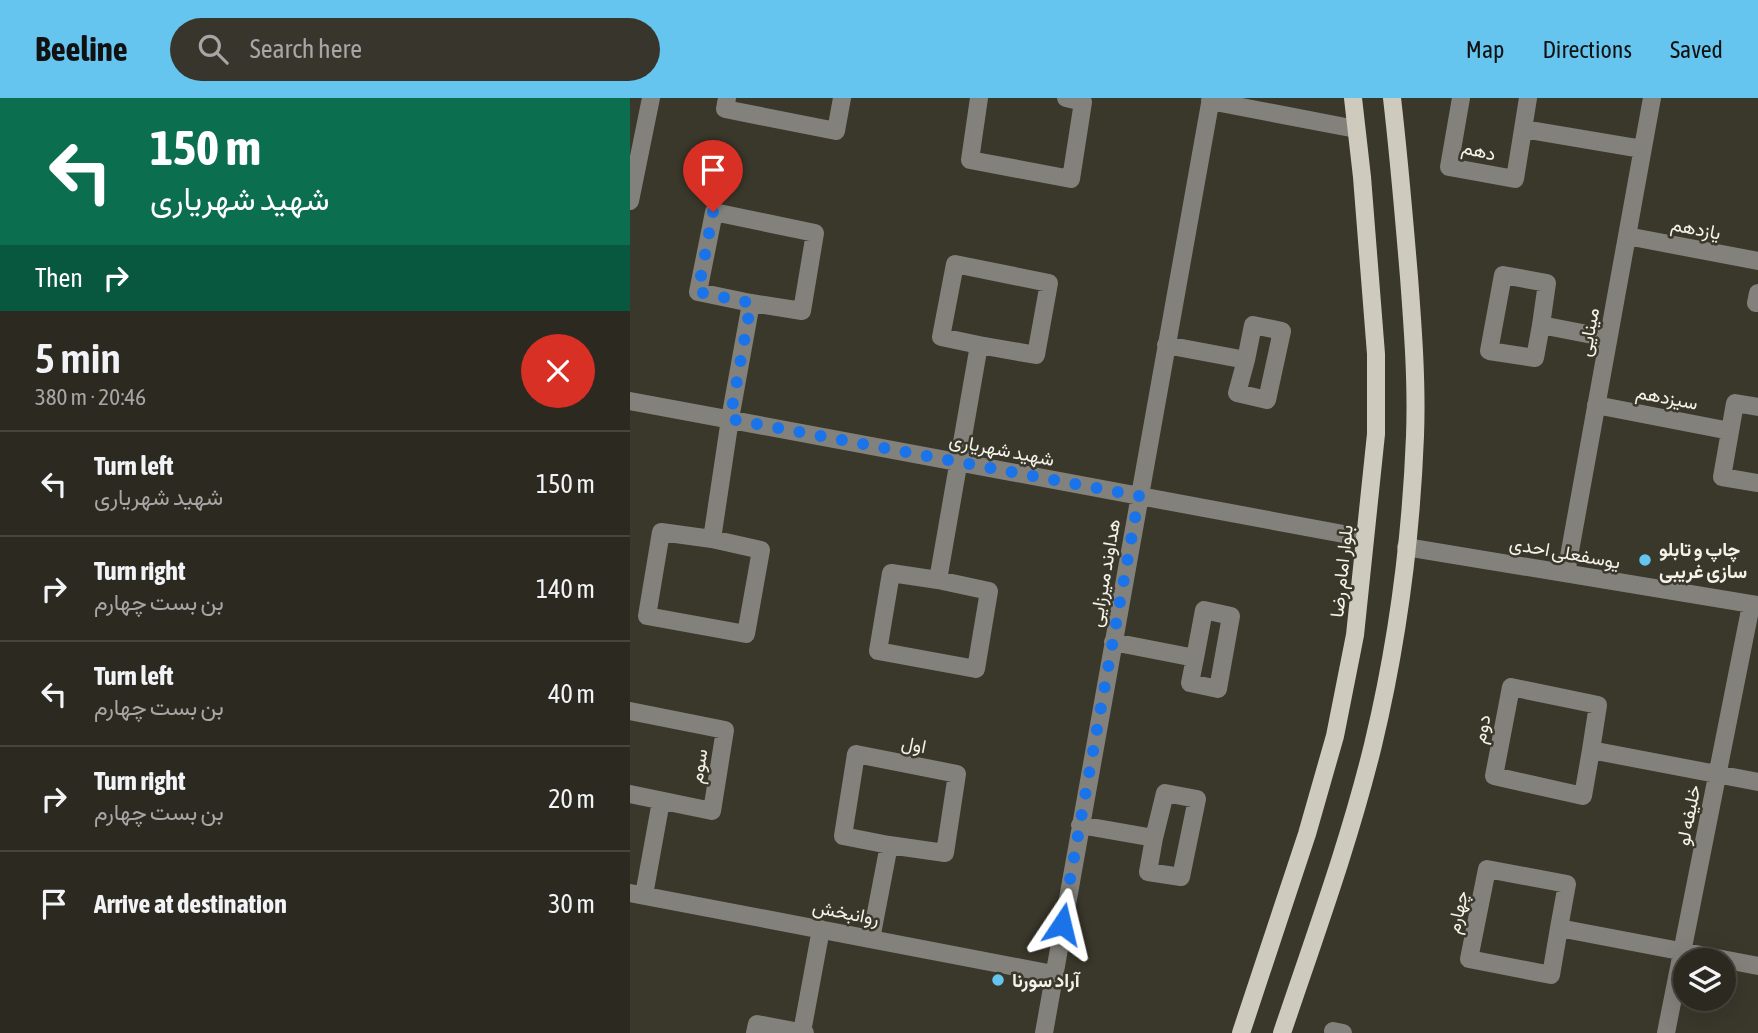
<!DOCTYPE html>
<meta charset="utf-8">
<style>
body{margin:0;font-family:"Asap Condensed",Vazirmatn,sans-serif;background:#38352d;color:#f1f3f6;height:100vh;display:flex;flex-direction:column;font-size:26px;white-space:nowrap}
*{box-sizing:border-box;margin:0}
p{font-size:23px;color:#a6a6a5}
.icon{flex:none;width:38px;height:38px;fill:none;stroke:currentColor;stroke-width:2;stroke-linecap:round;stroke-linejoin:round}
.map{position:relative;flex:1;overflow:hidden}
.panel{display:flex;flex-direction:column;background:#2c2920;width:630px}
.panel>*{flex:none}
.guide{background:#0b6e4f;color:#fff;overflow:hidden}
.tools{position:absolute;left:1043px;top:850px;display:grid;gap:14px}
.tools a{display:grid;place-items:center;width:63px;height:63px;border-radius:50%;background:#2c2920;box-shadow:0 7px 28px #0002,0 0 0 2px #48453e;font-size:35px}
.pin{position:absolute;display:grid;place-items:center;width:60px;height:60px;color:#fff;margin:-72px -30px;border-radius:50% 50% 50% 0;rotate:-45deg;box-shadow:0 0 7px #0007}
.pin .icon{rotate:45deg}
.me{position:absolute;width:77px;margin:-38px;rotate:10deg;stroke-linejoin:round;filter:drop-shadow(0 0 5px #0008)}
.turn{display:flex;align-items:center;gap:24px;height:147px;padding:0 35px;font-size:32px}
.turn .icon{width:91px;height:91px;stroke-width:2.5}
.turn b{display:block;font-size:49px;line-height:60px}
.then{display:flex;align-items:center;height:66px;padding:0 35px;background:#0003;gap:14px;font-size:26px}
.round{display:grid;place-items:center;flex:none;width:74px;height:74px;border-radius:37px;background:#38352d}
.overview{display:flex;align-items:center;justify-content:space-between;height:119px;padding:0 35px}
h1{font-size:42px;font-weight:600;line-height:52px}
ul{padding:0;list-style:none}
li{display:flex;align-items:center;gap:21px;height:105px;padding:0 35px;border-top:2px solid #48453e}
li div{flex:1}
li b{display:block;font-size:26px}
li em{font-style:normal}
header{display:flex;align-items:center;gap:42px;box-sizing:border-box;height:98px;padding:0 35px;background:#65c5ee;color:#111}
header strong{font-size:33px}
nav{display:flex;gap:38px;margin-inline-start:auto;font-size:24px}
.search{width:490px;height:63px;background:#38352d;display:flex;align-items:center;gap:18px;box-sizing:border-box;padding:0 24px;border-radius:38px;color:#a6a6a5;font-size:26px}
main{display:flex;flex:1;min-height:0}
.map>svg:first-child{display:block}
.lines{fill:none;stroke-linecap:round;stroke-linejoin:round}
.minor{stroke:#83817b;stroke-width:18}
.major{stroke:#cecbbe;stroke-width:18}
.route{stroke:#1a73e8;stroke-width:12;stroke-dasharray:0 21.6}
.poi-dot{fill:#65c5ee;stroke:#3a372b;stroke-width:2.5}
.labels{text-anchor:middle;stroke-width:5;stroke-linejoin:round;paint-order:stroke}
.street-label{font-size:19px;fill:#f4f2ea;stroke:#3a372b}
.poi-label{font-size:19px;font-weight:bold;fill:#f4f2ea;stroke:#3a372b;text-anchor:start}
</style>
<header>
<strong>Beeline</strong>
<div class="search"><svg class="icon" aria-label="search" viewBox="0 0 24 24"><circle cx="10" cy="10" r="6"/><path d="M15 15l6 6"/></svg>Search here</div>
<nav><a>Map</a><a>Directions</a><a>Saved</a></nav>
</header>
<main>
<section class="panel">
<div class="guide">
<div class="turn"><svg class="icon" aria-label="left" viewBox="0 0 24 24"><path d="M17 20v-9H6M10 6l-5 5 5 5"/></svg><div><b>150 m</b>شهید شهریاری</div></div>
<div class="then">Then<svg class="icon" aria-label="right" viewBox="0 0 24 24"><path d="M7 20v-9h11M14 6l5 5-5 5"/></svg></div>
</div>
<div class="overview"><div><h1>5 min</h1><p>380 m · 20:46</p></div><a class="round" style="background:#d93025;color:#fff"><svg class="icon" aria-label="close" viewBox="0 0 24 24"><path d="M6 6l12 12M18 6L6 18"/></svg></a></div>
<ul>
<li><svg class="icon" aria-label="left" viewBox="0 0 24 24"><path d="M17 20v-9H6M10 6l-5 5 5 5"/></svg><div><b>Turn left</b><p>شهید شهریاری</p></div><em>150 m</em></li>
<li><svg class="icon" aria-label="right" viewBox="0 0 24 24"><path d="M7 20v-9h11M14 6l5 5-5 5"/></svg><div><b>Turn right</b><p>بن بست چهارم</p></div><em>140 m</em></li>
<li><svg class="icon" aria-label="left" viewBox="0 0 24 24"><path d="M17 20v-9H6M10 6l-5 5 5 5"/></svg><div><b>Turn left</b><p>بن بست چهارم</p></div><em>40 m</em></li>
<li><svg class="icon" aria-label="right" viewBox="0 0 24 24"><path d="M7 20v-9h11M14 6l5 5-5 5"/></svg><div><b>Turn right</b><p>بن بست چهارم</p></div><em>20 m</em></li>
<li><svg class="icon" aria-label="arrive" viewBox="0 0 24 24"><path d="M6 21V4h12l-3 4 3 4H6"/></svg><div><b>Arrive at destination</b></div><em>30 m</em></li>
</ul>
</section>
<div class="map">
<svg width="1128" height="935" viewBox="0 0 1128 935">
<rect width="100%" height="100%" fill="#3a372b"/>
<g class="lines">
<path class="minor" d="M 97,0 L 95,11 L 206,33 L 212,0
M 349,0 L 340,62 L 441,81 L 453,4 L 436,0
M 831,0 L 819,69 L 885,81 L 898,0
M 580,3 L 726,31
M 893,31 L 1012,51
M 0,103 L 21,0
M 997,138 L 1128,163
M 1128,195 L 1126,205 L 1128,205
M 911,227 L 917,185 L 873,177 L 859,253 L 905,260 L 911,227 L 978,240
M 536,247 L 616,262 L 607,295 L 637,302 L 652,233 L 623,227 L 616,262
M 0,303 L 735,440
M 966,307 L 1100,333
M 1128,309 L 1105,305 L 1092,379 L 1128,385
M 82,441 L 131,452 L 116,536 L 17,518 L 31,434 L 82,441 L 100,321 L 121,205 L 68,194 L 84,114 L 185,135 L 172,213 L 121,205
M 776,449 L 1128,507
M 936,475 L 1022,0
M 308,482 L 359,493 L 346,571 L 248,553 L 261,475 L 308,482 L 349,247 L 311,239 L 325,166 L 419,185 L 406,257 L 349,247
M 483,544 L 565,560 L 560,585 L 588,591 L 601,518 L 574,512 L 565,560
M 0,613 L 95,632 L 82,713 L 0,696
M 961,652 L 968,607 L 881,589 L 864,678 L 953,698 L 961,652 L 1128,684
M 450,727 L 524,740 L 518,774 L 551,779 L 567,701 L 535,695 L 524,740
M 0,795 L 423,876
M 14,797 L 31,703
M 929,830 L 937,786 L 857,771 L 839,861 L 921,877 L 929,830 L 1128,868
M 241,841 L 259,747 L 213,738 L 226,656 L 327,676 L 315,755 L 259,747
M 703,933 L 713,935
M 172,934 L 191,831
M 125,935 L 127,926 L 175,935
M 414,935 L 581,0
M 1036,935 L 1121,507"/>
<path class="major" d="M 611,935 L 677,736 L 705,638 L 725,537 L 746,336 L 746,256 L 732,79 L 723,0
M 652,935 C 684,840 719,745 743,647 C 767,547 781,441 785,338 C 787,285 783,232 779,179 C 774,119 769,60 762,0"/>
</g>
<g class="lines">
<path class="route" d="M 83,114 L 68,194 L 121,205 L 100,321 L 509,398 L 432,826"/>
</g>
<g class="poi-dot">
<circle cx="1015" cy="462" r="7"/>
<circle cx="368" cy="882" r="7"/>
</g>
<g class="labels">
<g class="street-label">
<text transform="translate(849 52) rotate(13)" y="7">دهم</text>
<text transform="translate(1066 130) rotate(11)" y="7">یازدهم</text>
<text transform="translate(958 234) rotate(-80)" y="7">مینایی</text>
<text transform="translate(1037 299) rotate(11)" y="7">سیزدهم</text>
<text transform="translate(372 351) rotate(11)" y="7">شهید شهریاری</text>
<text transform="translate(935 454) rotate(10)" y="7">یوسفعلی احدی</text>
<text transform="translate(711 473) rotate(-84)" y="7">بلوار امام رضا</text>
<text transform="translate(474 475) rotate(-80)" y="7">هداوند میرزایی</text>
<text transform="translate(851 631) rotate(-79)" y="7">دوم</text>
<text transform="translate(284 646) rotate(11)" y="7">اول</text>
<text transform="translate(68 668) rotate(-81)" y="7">سوم</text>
<text transform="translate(1058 717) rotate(-79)" y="7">خلیفه لو</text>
<text transform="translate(216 814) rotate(11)" y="7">روانبخش</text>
<text transform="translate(827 814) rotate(-78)" y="7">چهارم</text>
</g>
<g class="poi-label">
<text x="1029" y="458">چاپ و تابلو<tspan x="1029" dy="22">سازی غریبی</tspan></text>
<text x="382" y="889">آراد سورنا</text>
</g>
</g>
</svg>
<div class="tools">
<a><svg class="icon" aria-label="layers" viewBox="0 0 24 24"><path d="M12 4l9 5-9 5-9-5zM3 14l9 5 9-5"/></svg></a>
</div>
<div class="pin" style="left:83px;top:114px;background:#d93025"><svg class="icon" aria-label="arrive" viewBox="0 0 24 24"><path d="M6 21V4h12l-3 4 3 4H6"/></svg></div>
<svg class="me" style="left:432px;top:826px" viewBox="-20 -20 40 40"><path d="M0-17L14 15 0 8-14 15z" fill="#1a73e8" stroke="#fff" stroke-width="4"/></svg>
</div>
</main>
